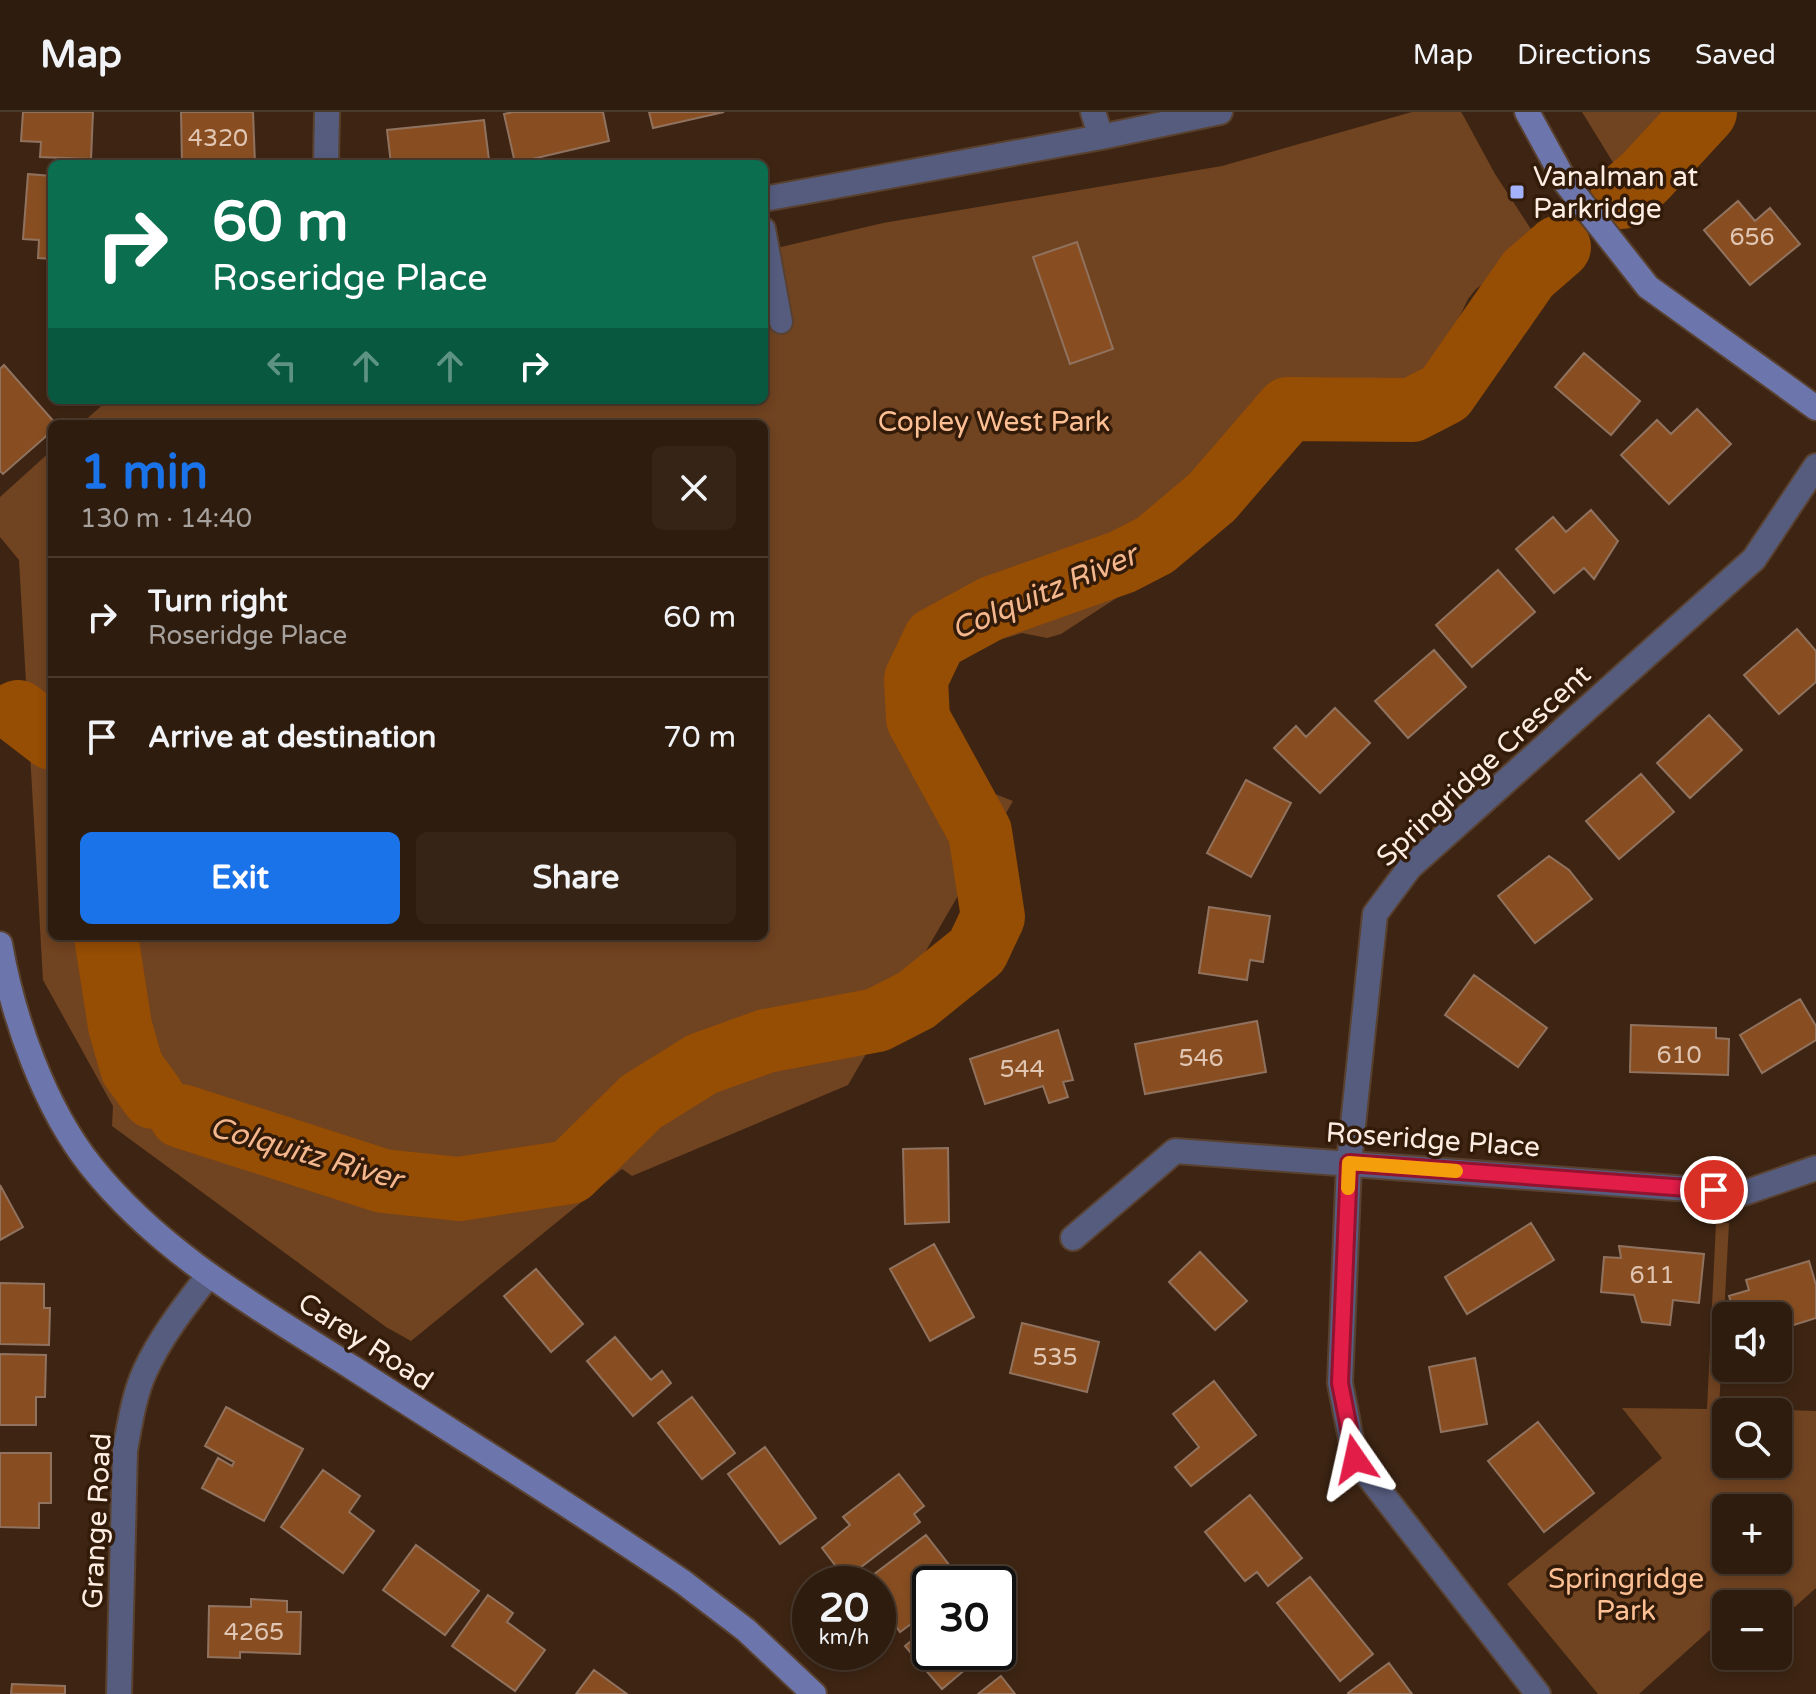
<!DOCTYPE html>
<meta charset="utf-8">
<style>
body{margin:0;font-family:"Varela Round",sans-serif;background:#362517;color:#f1f3f6;height:100vh;display:flex;flex-direction:column;font-size:30px;white-space:nowrap}
*{box-sizing:border-box;margin:0}
p{font-size:26px;color:#a7a19e}
.icon{flex:none;width:44px;height:44px;fill:none;stroke:currentColor;stroke-width:2;stroke-linecap:round;stroke-linejoin:round}
.map{position:relative;flex:1;overflow:hidden}
.sheet{position:absolute;left:48px;top:308px;width:720px;height:520px;display:flex;flex-direction:column;background:#2e1c0e;border-radius:12px;box-shadow:0 4px 12px #0003,0 0 0 2px #493a2e}
.sheet>*{flex:none}
.banner{position:absolute;left:48px;top:48px;width:720px;height:244px;border-radius:12px;box-shadow:0 4px 12px #0003,0 0 0 2px #493a2e;background:#0b6e4f;color:#fff;overflow:hidden}
.tools{position:absolute;left:1712px;top:1190px;display:grid;gap:16px}
.tools a{display:grid;place-items:center;width:80px;height:80px;border-radius:12px;background:#2e1c0e;box-shadow:0 4px 12px #0003,0 0 0 2px #493a2e;font-size:40px}
.speed{position:absolute;left:792px;top:1454px;display:flex;gap:16px;font-size:40px;font-weight:700;text-align:center}
.speed>*{display:grid;place-content:center;width:104px;height:104px;border-radius:50%;background:#2e1c0e;box-shadow:0 4px 12px #0003,0 0 0 2px #493a2e;line-height:1}
.speed small{font-size:20px;font-weight:400}
.speed .limit{border:4px solid #111;border-radius:12px;background:#fff;color:#111}
.pin{position:absolute;display:grid;place-items:center;width:68px;height:68px;color:#fff;margin:-34px;border:4px solid #fff;border-radius:50%;box-shadow:0 2px 8px #0007}
.me{position:absolute;width:88px;margin:-44px;rotate:349deg;stroke-linejoin:round;filter:drop-shadow(0 0 6px #0008)}
.turn{display:flex;align-items:center;gap:28px;height:168px;padding:0 32px;font-size:36px}
.turn .icon{width:104px;height:104px;stroke-width:2.5}
.turn b{display:block;font-size:56px;line-height:68px}
.lanes{display:flex;align-items:center;height:76px;padding:0 32px;background:#0003;justify-content:center;gap:40px;direction:ltr}
.lanes .off{opacity:.35}
.round{display:grid;place-items:center;flex:none;width:84px;height:84px;border-radius:12px;background:#362517}
.overview{display:flex;align-items:center;justify-content:space-between;height:136px;padding:0 32px}
h1{font-size:48px;font-weight:700;line-height:60px;color:#1a73e8}
.cta{display:flex;gap:16px;margin-top:auto;padding:16px 32px}
.cta a{flex:1;height:92px;border-radius:12px;background:#1a73e8;color:#fff;font-size:32px;font-weight:700;line-height:92px;text-align:center}
.cta a+a{background:#362517;color:#f1f3f6}
ul{padding:0;list-style:none}
li{display:flex;align-items:center;gap:24px;height:120px;padding:0 32px;border-top:2px solid #493a2e}
li div{flex:1}
li b{display:block;font-size:30px}
li em{font-style:normal}
header{display:flex;align-items:center;gap:48px;box-sizing:border-box;height:112px;padding:0 40px;background:#2e1c0e;border-bottom:2px solid #493a2e}
header strong{font-size:38px}
nav{display:flex;gap:44px;margin-inline-start:auto;font-size:28px}
.map>svg:first-child{display:block}
.green{fill:#704321;fill-rule:evenodd}
.lines{fill:none;stroke-linecap:round;stroke-linejoin:round}
.river{stroke:#964d04;stroke-width:64}
.building{fill:#884e21;stroke:#90725e;stroke-width:2}
.lane-casing{stroke:#594130;stroke-width:26}
.street-casing{stroke:#594130;stroke-width:28}
.secondary-casing{stroke:#594130;stroke-width:28}
.lane{stroke:#565c7e;stroke-width:22}
.street{stroke:#565c7e;stroke-width:24}
.secondary{stroke:#6d76ac;stroke-width:24}
.route-casing{stroke:#92132f;stroke-width:20}
.route{stroke:#e11d48;stroke-width:14}
.slow{stroke:#f59e0b;stroke-width:14}
.poi-dot{fill:#a4b2fc;stroke:#331b09;stroke-width:3}
.labels{text-anchor:middle;stroke-width:7;stroke-linejoin:round;paint-order:stroke}
.number-label{font-size:24px;fill:#e0c5b2}
.poi-label{font-size:28px;fill:#feede2;stroke:#331b09;text-anchor:start}
.park-label{font-size:28px;fill:#fdbf94;stroke:#331b09}
.street-label{font-size:28px;fill:#feede2;stroke:#331b09}
.water-label{font-size:30px;font-style:italic;fill:#f4b68c;stroke:#331b09}
</style>
<header>
<strong>Map</strong>
<nav><a>Map</a><a>Directions</a><a>Saved</a></nav>
</header>
<div class="map">
<svg width="1816" height="1582" viewBox="0 0 1816 1582">
<rect width="100%" height="100%" fill="#3e2513"/>
<path class="green" d="M 1412,0 L 1461,0 L 1463,3 L 1495,62 L 1540,131 L 1476,177 L 1468,187 L 1449,227 L 1434,269 L 1426,277 L 1416,284 L 1392,290 L 1344,287 L 1315,279 L 1304,280 L 1289,288 L 1279,298 L 1251,347 L 1244,369 L 1217,402 L 1135,474 L 1061,522 L 1047,526 L 1022,521 L 996,529 L 954,547 L 932,569 L 928,594 L 959,668 L 1013,689 L 848,973 L 632,1064 L 622,1057 L 411,1229 L 386,1215 L 112,1014 L 113,994 L 43,868 L 19,448 L 0,425 L 0,385 L 52,338 L 52,824 L 764,824 L 764,312 L 81,312 L 108,288 L 764,288 L 764,139 L 883,111 L 1222,54 Z
M 1582,0 L 1729,0 L 1714,21 L 1645,90 L 1614,52 Z
M 1716,1111 L 1729,1111 L 1719,1296 L 1816,1299 L 1816,1476 L 1789,1500 L 1780,1490 L 1726,1492 L 1726,1513 L 1721,1508 L 1639,1582 L 1598,1582 L 1507,1472 L 1662,1346 L 1622,1296 L 1707,1297 ZM 1778,1300 L 1778,1352 L 1726,1352 L 1726,1300 ZM 1778,1396 L 1778,1448 L 1726,1448 L 1726,1396 Z"/>
<g class="lines">
<path class="river" d="M 1622,85 L 1645,65 L 1705,0
M 18,600 L 52,626
M 106,824 L 120,914 L 132,956 L 153,985
M 181,1004 L 383,1069 L 459,1077 L 570,1060 L 641,990 L 702,952 L 766,929 L 877,908 L 916,888 L 977,839 L 993,805 L 980,720 L 918,607 L 916,567 L 935,527 L 992,496 L 1122,450 L 1155,433 L 1212,385 L 1288,297 L 1412,298 L 1445,281 L 1528,162 L 1559,135"/>
</g>
<path class="building" d="M 23,0 L 93,0 L 91,47 L 40,45 L 41,30 L 21,29 Z
M 181,0 L 253,0 L 255,52 L 182,52 Z
M 513,0 L 603,0 L 609,29 L 515,51 L 504,2 Z
M 649,0 L 724,0 L 653,16 Z
M 484,8 L 489,48 L 449,52 L 391,52 L 387,18 Z
M 28,62 L 52,64 L 52,147 L 38,146 L 39,128 L 23,127 Z
M 1738,89 L 1755,109 L 1770,96 L 1800,132 L 1750,173 L 1704,118 Z
M 1077,130 L 1113,237 L 1070,252 L 1033,145 Z
M 1584,241 L 1640,289 L 1611,323 L 1555,275 Z
M 4,253 L 56,312 L 52,312 L 52,319 L 3,362 L 0,359 L 0,257 Z
M 1697,297 L 1731,332 L 1669,392 L 1621,343 L 1657,308 L 1671,322 Z
M 1591,398 L 1618,429 L 1594,467 L 1584,456 L 1554,481 L 1516,437 L 1553,405 L 1566,420 Z
M 1498,458 L 1535,500 L 1472,555 L 1436,513 Z
M 1797,517 L 1816,539 L 1816,570 L 1779,602 L 1744,563 Z
M 1434,538 L 1466,575 L 1408,626 L 1375,589 Z
M 1335,596 L 1370,631 L 1320,681 L 1274,636 L 1296,614 L 1306,625 Z
M 1709,603 L 1742,638 L 1690,686 L 1657,651 Z
M 1641,662 L 1674,700 L 1619,747 L 1586,709 Z
M 1246,668 L 1291,691 L 1251,765 L 1207,741 Z
M 1549,744 L 1569,758 L 1592,787 L 1535,831 L 1498,784 Z
M 1209,795 L 1270,804 L 1263,850 L 1250,848 L 1247,868 L 1199,861 Z
M 1474,863 L 1547,916 L 1518,955 L 1445,903 Z
M 1800,887 L 1816,914 L 1816,928 L 1762,961 L 1740,923 Z
M 1257,909 L 1266,960 L 1145,982 L 1135,932 Z
M 1631,913 L 1716,916 L 1716,926 L 1729,927 L 1728,963 L 1630,960 Z
M 1058,918 L 1073,968 L 1063,970 L 1068,985 L 1049,991 L 1043,974 L 985,992 L 970,947 Z
M 948,1036 L 949,1110 L 905,1112 L 903,1037 Z
M 0,1073 L 23,1115 L 0,1128 Z
M 1531,1111 L 1554,1148 L 1467,1202 L 1445,1165 Z
M 934,1132 L 974,1205 L 930,1229 L 890,1157 Z
M 1619,1134 L 1704,1142 L 1699,1191 L 1673,1188 L 1670,1213 L 1642,1210 L 1634,1183 L 1601,1180 L 1604,1145 L 1621,1146 Z
M 1200,1140 L 1247,1189 L 1215,1218 L 1169,1170 Z
M 1809,1149 L 1816,1173 L 1816,1206 L 1778,1218 L 1778,1204 L 1735,1204 L 1729,1184 L 1749,1178 L 1746,1168 Z
M 536,1157 L 583,1212 L 551,1240 L 504,1184 Z
M 0,1171 L 44,1172 L 44,1196 L 50,1196 L 49,1233 L 0,1232 Z
M 1022,1211 L 1099,1230 L 1087,1280 L 1010,1261 Z
M 615,1225 L 651,1268 L 662,1259 L 671,1271 L 633,1304 L 587,1249 Z
M 0,1242 L 46,1243 L 45,1285 L 36,1285 L 36,1313 L 0,1313 Z
M 1475,1246 L 1487,1312 L 1441,1320 L 1429,1255 Z
M 1214,1269 L 1256,1323 L 1191,1374 L 1175,1355 L 1199,1335 L 1173,1302 Z
M 692,1285 L 735,1341 L 702,1367 L 658,1311 Z
M 226,1295 L 303,1337 L 264,1409 L 202,1376 L 218,1346 L 232,1354 L 234,1350 L 205,1334 Z
M 1538,1310 L 1594,1381 L 1544,1420 L 1488,1349 Z
M 765,1335 L 816,1406 L 780,1432 L 728,1362 Z
M 0,1341 L 51,1341 L 51,1391 L 39,1391 L 39,1416 L 0,1415 Z
M 323,1358 L 360,1384 L 349,1400 L 374,1419 L 343,1461 L 281,1415 Z
M 899,1362 L 924,1394 L 914,1402 L 920,1410 L 852,1462 L 847,1472 L 827,1472 L 841,1461 L 822,1436 L 850,1413 L 843,1405 Z
M 1250,1383 L 1302,1446 L 1268,1474 L 1257,1460 L 1245,1469 L 1205,1420 Z
M 926,1423 L 964,1472 L 930,1472 L 930,1498 L 900,1520 L 884,1497 L 878,1501 L 878,1472 L 861,1472 Z
M 416,1433 L 479,1479 L 445,1523 L 383,1478 Z
M 1310,1465 L 1373,1542 L 1340,1569 L 1277,1491 Z
M 488,1483 L 513,1501 L 507,1510 L 545,1538 L 515,1579 L 452,1534 Z
M 251,1487 L 287,1489 L 287,1500 L 301,1500 L 300,1542 L 240,1540 L 240,1546 L 208,1545 L 209,1494 L 251,1495 Z
M 930,1513 L 930,1540 L 986,1540 L 942,1577 L 905,1534 Z
M 1389,1551 L 1412,1582 L 1349,1582 L 1348,1581 Z
M 594,1558 L 627,1582 L 576,1582 Z
M 1001,1564 L 1015,1582 L 978,1582 Z
M 12,1572 L 65,1574 L 65,1582 L 11,1582 Z"/>
<g class="lines">
<defs>
<path id="lane" d="M 764,117 L 781,210"/>
<path id="street" d="M 1093,0 L 1101,25
M 326,52 L 327,0
M 764,87 L 1101,25 L 1220,0
M 1073,1126 L 1175,1039 L 1744,1081 L 1816,1056
M 119,1582 L 125,1338 C 130,1311 134,1283 145,1259 C 161,1224 185,1194 208,1164
M 1538,1582 L 1355,1347 L 1340,1271 L 1349,1051 L 1375,802 L 1410,755 L 1754,447 L 1816,354"/>
<path id="secondary" d="M 1527,0 L 1566,71 L 1648,175 L 1816,296
M 0,832 C 13,906 44,995 91,1054 C 161,1142 260,1197 353,1256 C 463,1327 575,1396 683,1470 L 746,1518 L 814,1582"/>
</defs>
<use href="#lane" class="lane-casing"/>
<use href="#street" class="street-casing"/>
<use href="#secondary" class="secondary-casing"/>
<use href="#lane" class="lane"/>
<use href="#street" class="street"/>
<use href="#secondary" class="secondary"/>
</g>
<g class="lines">
<defs>
<path id="route" d="M 1355,1347 L 1340,1271 L 1349,1051 L 1714,1078"/>
</defs>
<use href="#route" class="route-casing"/>
<use href="#route" class="route"/>
<path class="slow" d="M 1348,1076 L 1349,1051 L 1456,1059"/>
</g>
<rect class="poi-dot" x="1509" y="72" width="16" height="16" rx="4"/>
<g class="labels">
<g class="number-label">
<text x="218" y="34">4320</text>
<text x="1752" y="133">656</text>
<text x="1679" y="951">610</text>
<text x="1201" y="954">546</text>
<text x="1022" y="965">544</text>
<text x="1652" y="1171">611</text>
<text x="1055" y="1253">535</text>
<text x="254" y="1528">4265</text>
</g>
<g class="poi-label">
<text x="1533" y="74">Vanalman at<tspan x="1533" dy="32">Parkridge</tspan></text>
</g>
<g class="park-label">
<text x="994" y="319">Copley West Park</text>
<text x="1626" y="1476">Springridge<tspan x="1626" dy="32">Park</tspan></text>
</g>
<g class="street-label">
<text transform="translate(1483 653) rotate(-43)" y="10">Springridge Crescent</text>
<text transform="translate(1433 1027) rotate(4)" y="10">Roseridge Place</text>
<text transform="translate(366 1229) rotate(33)" y="10">Carey Road</text>
<text transform="translate(96 1409) rotate(-87)" y="10">Grange Road</text>
</g>
<g class="water-label">
<text transform="translate(1044 480) rotate(-23)" y="10">Colquitz River</text>
<text transform="translate(306 1041) rotate(16)" y="10">Colquitz River</text>
</g>
</g>
</svg>
<div class="tools">
<a><svg class="icon" aria-label="sound" viewBox="0 0 24 24"><path d="M4 9h4l5-4v14l-5-4H4zM17 9q2 3 0 6"/></svg></a>
<a><svg class="icon" aria-label="search" viewBox="0 0 24 24"><circle cx="10" cy="10" r="6"/><path d="M15 15l6 6"/></svg></a>
<a>+</a>
<a>−</a>
</div>
<div class="speed"><div>20<small>km/h</small></div><div class="limit">30</div></div>
<div class="pin" style="left:1714px;top:1078px;background:#d93025"><svg class="icon" aria-label="arrive" viewBox="0 0 24 24"><path d="M6 21V4h12l-3 4 3 4H6"/></svg></div>
<svg class="me" style="left:1355px;top:1347px" viewBox="-20 -20 40 40"><path d="M0-17L14 15 0 8-14 15z" fill="#e11d48" stroke="#fff" stroke-width="4"/></svg>
<div class="banner">
<div class="turn"><svg class="icon" aria-label="right" viewBox="0 0 24 24"><path d="M7 20v-9h11M14 6l5 5-5 5"/></svg><div><b>60 m</b>Roseridge Place</div></div>
<div class="lanes"><svg class="icon off" aria-label="left" viewBox="0 0 24 24"><path d="M17 20v-9H6M10 6l-5 5 5 5"/></svg><svg class="icon off" aria-label="ahead" viewBox="0 0 24 24"><path d="M12 20V5M6 11l6-6 6 6"/></svg><svg class="icon off" aria-label="ahead" viewBox="0 0 24 24"><path d="M12 20V5M6 11l6-6 6 6"/></svg><svg class="icon" aria-label="right" viewBox="0 0 24 24"><path d="M7 20v-9h11M14 6l5 5-5 5"/></svg></div>
</div>
<section class="sheet">
<div class="overview"><div><h1>1 min</h1><p>130 m · 14:40</p></div><a class="round"><svg class="icon" aria-label="close" viewBox="0 0 24 24"><path d="M6 6l12 12M18 6L6 18"/></svg></a></div>
<ul>
<li><svg class="icon" aria-label="right" viewBox="0 0 24 24"><path d="M7 20v-9h11M14 6l5 5-5 5"/></svg><div><b>Turn right</b><p>Roseridge Place</p></div><em>60 m</em></li>
<li><svg class="icon" aria-label="arrive" viewBox="0 0 24 24"><path d="M6 21V4h12l-3 4 3 4H6"/></svg><div><b>Arrive at destination</b></div><em>70 m</em></li>
</ul>
<div class="cta"><a>Exit</a><a>Share</a></div>
</section>
</div>
